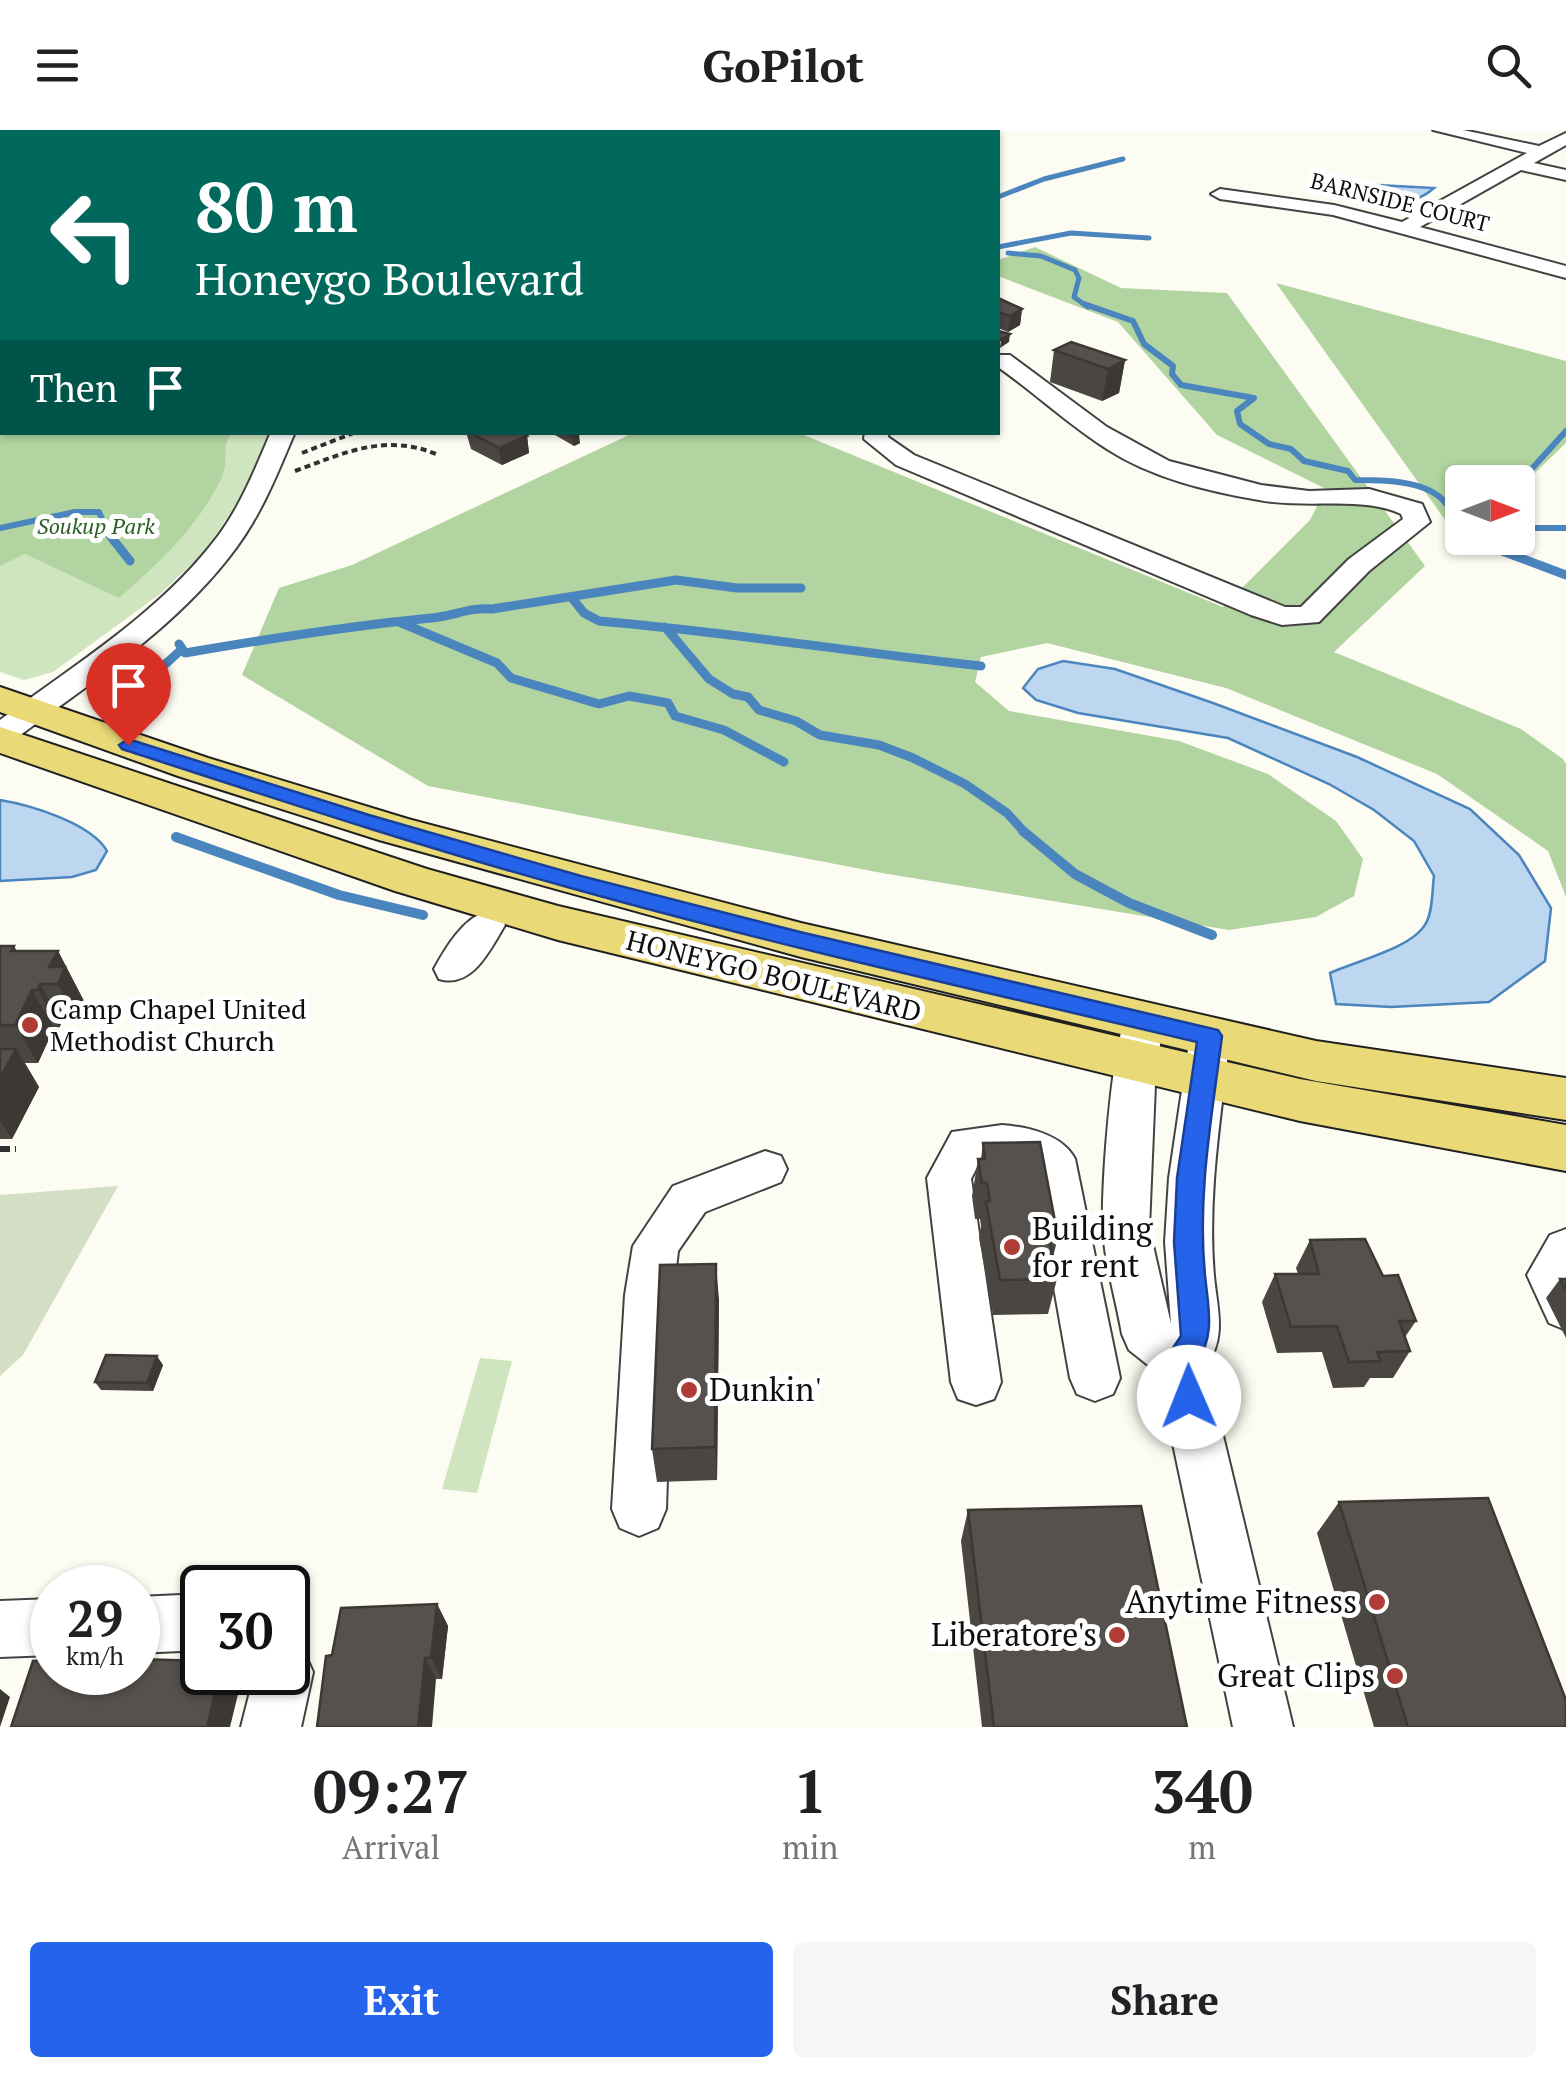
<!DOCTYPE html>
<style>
body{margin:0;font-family:"PT Serif",serif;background:#f6f6f6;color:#202124;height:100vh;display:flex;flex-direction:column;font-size:38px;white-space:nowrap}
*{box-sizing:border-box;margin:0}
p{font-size:32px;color:#757577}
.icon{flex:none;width:55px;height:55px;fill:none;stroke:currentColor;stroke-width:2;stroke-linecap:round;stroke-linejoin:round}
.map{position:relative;height:1597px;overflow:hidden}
.drawer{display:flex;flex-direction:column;background:#fff;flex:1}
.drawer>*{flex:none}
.guide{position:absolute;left:0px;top:0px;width:1000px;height:305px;box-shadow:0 2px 8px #0004;background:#00695c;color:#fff;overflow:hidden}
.needle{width:65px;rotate:90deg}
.tools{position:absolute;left:1445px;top:335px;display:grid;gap:20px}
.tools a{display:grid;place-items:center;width:90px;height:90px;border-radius:10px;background:#fff;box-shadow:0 2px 8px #0004;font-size:50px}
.speed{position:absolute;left:30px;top:1435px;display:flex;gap:20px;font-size:50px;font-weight:700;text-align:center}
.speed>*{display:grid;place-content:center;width:130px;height:130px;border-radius:50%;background:#fff;box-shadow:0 2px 8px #0004;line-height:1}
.speed small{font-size:25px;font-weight:400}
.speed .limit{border:5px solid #111;border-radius:15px;background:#fff;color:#111}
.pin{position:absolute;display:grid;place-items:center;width:85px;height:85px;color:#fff;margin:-102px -42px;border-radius:50% 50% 50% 0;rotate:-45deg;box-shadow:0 0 10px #0007}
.pin .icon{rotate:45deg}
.me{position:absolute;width:110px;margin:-55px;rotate:359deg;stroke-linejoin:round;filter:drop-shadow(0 0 8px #0008)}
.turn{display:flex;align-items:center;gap:35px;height:210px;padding:0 30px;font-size:45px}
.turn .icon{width:130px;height:130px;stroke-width:2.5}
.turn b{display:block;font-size:70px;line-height:85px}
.then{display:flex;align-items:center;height:95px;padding:0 30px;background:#0003;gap:20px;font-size:38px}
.eta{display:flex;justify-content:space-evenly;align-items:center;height:170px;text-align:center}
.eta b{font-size:60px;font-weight:800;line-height:70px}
.primary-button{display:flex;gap:20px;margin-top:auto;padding:20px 30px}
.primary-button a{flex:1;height:115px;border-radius:10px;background:#2563eb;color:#fff;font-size:40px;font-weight:800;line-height:115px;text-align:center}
.primary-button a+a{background:#f6f6f6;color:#202124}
header{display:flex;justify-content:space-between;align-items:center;height:130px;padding:0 30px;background:#fff;font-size:45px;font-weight:800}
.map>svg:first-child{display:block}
.green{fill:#cfe5bf}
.forest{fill:#b2d4a0}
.cemetery{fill:#d3dec4}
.water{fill:#bcd7ef;stroke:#4b85be;stroke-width:2.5}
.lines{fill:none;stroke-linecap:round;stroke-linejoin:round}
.stream-far3{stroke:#4b85be;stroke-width:5}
.stream-far2{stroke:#4b85be;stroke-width:6}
.stream-far1{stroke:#4b85be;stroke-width:9}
.stream{stroke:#4b85be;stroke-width:10}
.minor-casing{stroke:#424242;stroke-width:4}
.major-casing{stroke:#202020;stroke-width:4}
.path-far1{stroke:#313131;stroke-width:4;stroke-dasharray:6 4;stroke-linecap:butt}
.path{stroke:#313131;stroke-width:6;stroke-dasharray:10 5;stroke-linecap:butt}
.minor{fill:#fff;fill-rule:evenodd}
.major{fill:#e9d977;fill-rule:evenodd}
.wall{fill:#4a4641}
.shaded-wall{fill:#3c3935}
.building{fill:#56514c;stroke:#3c3935;stroke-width:2.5}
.route{fill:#2563eb;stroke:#184099;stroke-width:2.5}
.poi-dot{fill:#af3d36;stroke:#fff;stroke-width:4}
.labels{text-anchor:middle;stroke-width:10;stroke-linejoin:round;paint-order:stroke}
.far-street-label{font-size:22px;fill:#0f0f0f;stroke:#fff}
.far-park-label{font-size:22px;font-style:italic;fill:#2c5f26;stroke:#fff}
.street-label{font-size:28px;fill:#0f0f0f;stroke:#fff}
.poi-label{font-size:28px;fill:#0f0f0f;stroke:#fff;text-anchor:start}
.near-poi-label{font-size:32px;fill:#0f0f0f;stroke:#fff;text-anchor:end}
</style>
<header><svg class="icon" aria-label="menu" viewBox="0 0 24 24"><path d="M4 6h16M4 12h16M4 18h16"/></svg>GoPilot<svg class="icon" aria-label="search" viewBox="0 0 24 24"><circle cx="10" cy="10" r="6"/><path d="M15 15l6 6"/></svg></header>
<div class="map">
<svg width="1566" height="1597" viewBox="0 0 1566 1597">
<rect width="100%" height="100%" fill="#fdfcf2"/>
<path class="green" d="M 0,152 L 2,302 L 275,303 L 253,348 L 205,421 L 160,464 L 53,542 L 24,550 L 0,542 Z
M 480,1228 L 512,1231 L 477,1363 L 442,1359 Z"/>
<path class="forest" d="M 1035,117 L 1121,158 L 1227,163 L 1425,436 L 1334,522 L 1521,599 L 1563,629 L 1566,634 L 1566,767 L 1548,721 L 1437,644 L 1226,558 L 1047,513 L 981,527 L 975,552 L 1009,581 L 1179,611 L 1268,644 L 1336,691 L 1363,729 L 1354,766 L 1316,787 L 1229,800 L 882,743 L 428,656 L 242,545 L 279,458 L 352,435 L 633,303 L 799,303 L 1223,477 L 1310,390 L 1326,359 L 1217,305 L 1118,192 L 998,146 L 998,130 Z
M 1276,153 L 1566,231 L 1566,313 L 1518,359 L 1518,352 L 1462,352 L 1462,399 L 1448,394 Z
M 0,227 L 2,302 L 231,303 C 221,318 229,332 222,347 C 199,396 159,433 119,468 L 25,424 L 0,436 Z"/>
<path class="cemetery" d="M 118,1056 L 23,1225 L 0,1246 L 0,1065 Z"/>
<path class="water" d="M 1359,54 L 1434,58 C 1407,82 1364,77 1335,60 L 1334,56 Z
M 1063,531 L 1115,539 L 1213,573 L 1357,627 L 1470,679 L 1519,725 L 1551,778 L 1545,831 L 1489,872 L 1391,877 L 1336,874 L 1330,843 C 1356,831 1413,818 1426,793 C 1433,781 1432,760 1434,746 L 1414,711 L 1374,680 L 1329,654 L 1228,608 L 1078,583 L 1036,570 L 1023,558 L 1038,539 Z
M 0,670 C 30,675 91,693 107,721 L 96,740 L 72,747 L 0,751 Z"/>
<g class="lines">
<path class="stream-far3" d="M 427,0 L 440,2
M 0,2 L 5,0
M 998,67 L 1044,49 L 1123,29
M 998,117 L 1071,103 L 1149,108
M 1008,123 L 1041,126 L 1075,140 L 1079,148 L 1074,167 L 1088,177"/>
<path class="stream-far2" d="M 1084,174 L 1133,191 L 1144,214 L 1173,236 L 1172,244 L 1181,255 L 1254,268 L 1237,281 L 1240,294 L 1269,314 L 1291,319 L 1304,331 L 1348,341 L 1355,350 C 1392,350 1451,350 1455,397
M 1518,354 L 1566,301
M 0,398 L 75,382 L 99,382 L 109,406
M 1518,398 L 1566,398"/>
<path class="stream-far1" d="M 108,403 L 130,431
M 1467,408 L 1566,445
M 572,468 L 584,483 L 599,491 C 727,502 853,522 981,536
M 399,492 L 497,533 L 511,548 L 599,574 L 629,566 L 668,573 L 675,586 L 724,600 L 784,632
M 665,497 L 709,549 L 733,564 L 748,567 L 759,580 L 796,591 L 820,605 L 879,615 L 913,628 L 965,654 L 1007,683 L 1026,704
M 179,514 L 185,523 C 267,509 348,496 431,488 C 454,486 469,477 492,479 L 676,450 L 737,458 L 801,458
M 126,570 L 182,519"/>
<path class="stream" d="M 1023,701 L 1075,744 L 1129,773 L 1212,805
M 176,707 L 339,765 L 423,785"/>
<defs>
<path id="minor" d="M 1433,0 L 1463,0 L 1539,16 L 1566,3 L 1566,15 L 1534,33 L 1566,40 L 1566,50 L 1521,40 L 1420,97 L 1566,136 L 1566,148 L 1333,85 L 1220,69 L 1211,64 L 1220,59 L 1334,75 L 1402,92 L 1527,23 Z
M 0,133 L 2,134 L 2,146 L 0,145 Z
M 998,225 L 1010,225 L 1107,297 L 1169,331 L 1261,355 L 1309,361 L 1369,359 L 1422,374 L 1430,392 L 1369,441 L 1319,492 L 1282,495 L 1251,485 L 896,335 L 864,309 L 865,302 L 889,302 L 888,307 L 914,325 L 1285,477 L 1301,477 L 1349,429 L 1403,389 L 1401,384 C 1365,366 1303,379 1259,370 C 1207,361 1152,348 1107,319 C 1069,295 1035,263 998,237 Z
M 271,302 L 295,302 C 278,342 262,383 236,418 C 177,498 90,553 11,612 L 0,615 L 0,590 C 76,534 161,482 218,406 C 241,375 256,337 271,302 Z
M 486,782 L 499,786 L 505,795 C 490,820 472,859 439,849 L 434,839 C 445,819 463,788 486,782 Z
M 1143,875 L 1157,879 L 1163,890 L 1155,955 L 1149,1098 L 1171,1194 L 1165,1112 L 1169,1048 L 1190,906 L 1196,895 L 1210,891 L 1224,895 L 1230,906 C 1221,986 1207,1066 1214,1146 C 1217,1178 1227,1208 1206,1235 L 1293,1597 L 1233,1597 L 1158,1243 L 1129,1220 L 1122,1204 C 1116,1169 1104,1131 1103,1096 C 1102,1055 1111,912 1129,879 Z
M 1002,995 C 1028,997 1063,1005 1075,1029 L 1120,1248 L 1113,1264 L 1095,1271 L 1077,1264 L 1070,1248 L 1033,1039 L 1012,1031 L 980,1031 L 971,1049 L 1001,1252 L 994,1269 L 976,1275 L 958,1269 L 951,1252 L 927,1048 L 952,1002 Z
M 765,1021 L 781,1026 L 787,1039 L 781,1052 L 705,1082 L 678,1121 L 673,1165 L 666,1379 L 658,1398 L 639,1406 L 620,1398 L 612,1379 L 625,1165 L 633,1116 L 673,1056 Z
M 1566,1099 L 1566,1200 L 1549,1193 L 1527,1145 L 1550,1105 Z
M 202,1464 L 202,1520 L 138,1523 L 138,1467 Z
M 52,1469 L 52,1525 L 0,1527 L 0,1471 Z
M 288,1515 L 304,1522 L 313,1542 L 301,1597 L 241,1597 L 255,1542 L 288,1542 Z"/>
<path id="major" d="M 0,557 L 208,628 L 408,689 L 801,793 L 1316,911 L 1566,948 L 1566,990 L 1316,951 L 801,827 L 379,710 L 178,646 L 0,582 Z
M 0,597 L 427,739 L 558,776 L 1300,949 L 1566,995 L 1566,1041 L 1300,991 L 558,810 L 395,761 L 0,623 Z"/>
</defs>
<use href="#minor" class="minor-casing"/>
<use href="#major" class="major-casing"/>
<path class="path-far1" d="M 302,323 L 356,302
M 295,341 C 344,323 385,303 436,324"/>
<path class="path" d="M 0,1019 L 16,1019"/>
<use href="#minor" class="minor"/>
<use href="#major" class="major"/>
</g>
<path class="wall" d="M 787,0 L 813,0 L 813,2 L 787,2 Z
M 998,168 L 1022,179 L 1020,195 L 1008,202 L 998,198 Z
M 1054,220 L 1125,230 L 1119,263 L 1102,271 L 1050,252 Z
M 466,302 L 520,302 L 527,306 L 529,323 L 502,335 L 471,319 Z
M 554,302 L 576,302 L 580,313 L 574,316 L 555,305 Z
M 0,816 L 14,816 L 17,821 L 58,821 L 86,875 L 78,892 L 62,892 L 59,898 L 54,898 L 38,933 L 25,933 L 39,957 L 12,1009 L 0,1009 Z
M 983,1013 L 1058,1107 L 1053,1127 L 1057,1149 L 1048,1184 L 993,1185 L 979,1108 L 981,1096 L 980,1089 L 975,1089 L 972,1066 L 978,1029 L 981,1029 Z
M 1310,1110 L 1416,1191 L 1405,1207 L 1410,1221 L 1393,1248 L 1370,1248 L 1364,1257 L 1333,1258 L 1322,1222 L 1277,1223 L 1262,1172 L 1275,1144 L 1298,1144 L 1296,1138 Z
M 1560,1149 L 1566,1149 L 1566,1208 L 1546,1168 Z
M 719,1170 L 717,1350 L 657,1352 L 652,1319 Z
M 163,1235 L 153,1261 L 101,1260 L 95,1252 Z
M 1339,1372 L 1566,1597 L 1374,1597 L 1317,1403 Z
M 968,1380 L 1187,1597 L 982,1597 L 961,1411 Z
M 437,1474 L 448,1496 L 442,1549 L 436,1549 L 332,1525 Z"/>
<path class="shaded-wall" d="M 2,95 L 2,111 L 0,106 L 0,96 Z
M 1022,179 L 1020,195 L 1008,202 L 1010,186 Z
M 1010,204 L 1009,212 L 1000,218 L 1001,210 Z
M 1125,230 L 1119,263 L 1102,271 L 1108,239 Z
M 579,304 L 580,313 L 574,316 L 573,307 Z
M 527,306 L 529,323 L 502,335 L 499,318 Z
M 58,821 L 86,875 L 78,892 L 49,837 Z
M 40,854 L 62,892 L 59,898 L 38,860 Z
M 32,860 L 54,898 L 38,933 L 15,895 Z
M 16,919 L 39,957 L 12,1009 L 0,991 L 0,948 Z
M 716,1134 L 719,1170 L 717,1350 L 715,1317 Z
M 157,1226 L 163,1235 L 153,1261 L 147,1253 Z
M 437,1474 L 448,1496 L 442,1549 L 431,1528 Z
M 425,1528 L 436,1549 L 432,1597 L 418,1597 Z
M 220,1542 L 233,1542 L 241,1552 L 230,1597 L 207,1597 Z
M 0,1559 L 10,1567 L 0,1597 Z"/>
<path class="building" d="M 2,82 L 2,95 L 0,96 L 0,83 Z
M 998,168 L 1022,179 L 1010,186 L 998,182 Z
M 998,201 L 1010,204 L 1001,210 L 998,209 Z
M 1071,212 L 1125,230 L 1108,239 L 1054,220 Z
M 469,302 L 520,302 L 527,306 L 499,318 Z
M 565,302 L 576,302 L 579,304 L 573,307 Z
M 0,816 L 14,816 L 11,821 L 58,821 L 49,837 L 65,837 L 58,854 L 40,854 L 38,860 L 32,860 L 15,895 L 0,895 Z
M 0,919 L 16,919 L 0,948 Z
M 1040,1012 L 1058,1107 L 1049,1107 L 1057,1149 L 1000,1150 L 986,1071 L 990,1071 L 987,1053 L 982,1053 L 978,1029 L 985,1029 L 983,1013 Z
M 1365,1109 L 1383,1146 L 1398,1145 L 1416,1191 L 1399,1191 L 1410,1221 L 1377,1222 L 1381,1231 L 1349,1232 L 1337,1196 L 1291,1197 L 1275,1144 L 1319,1144 L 1310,1110 Z
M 716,1134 L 715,1317 L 652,1319 L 660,1135 Z
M 1560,1149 L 1566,1149 L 1566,1161 Z
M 106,1225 L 157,1226 L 147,1253 L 95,1252 Z
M 1488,1368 L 1566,1570 L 1566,1597 L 1408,1597 L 1339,1372 Z
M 1141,1376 L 1187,1597 L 994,1597 L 968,1380 Z
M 437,1474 L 431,1528 L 425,1528 L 418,1597 L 317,1597 L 326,1526 L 332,1525 L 341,1478 Z
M 138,1529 L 202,1531 L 202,1542 L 220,1542 L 207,1597 L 11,1597 L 33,1531 L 52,1530 L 52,1542 L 138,1542 Z"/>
<path class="route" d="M 128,609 L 369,685 L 581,746 L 800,802 L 1218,900 L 1222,906 C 1212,986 1197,1065 1205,1145 C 1208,1177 1216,1206 1196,1233 L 1204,1267 L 1200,1277 L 1189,1281 L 1178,1277 L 1165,1230 L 1181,1206 L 1174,1112 L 1177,1048 L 1197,912 C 990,863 783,817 578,760 C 424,718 273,668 122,619 L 119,615 Z"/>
<g class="poi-dot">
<circle cx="30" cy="895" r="10"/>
<circle cx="1012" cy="1117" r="10"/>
<circle cx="689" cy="1260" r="10"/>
<circle cx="1377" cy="1472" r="10"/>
<circle cx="1117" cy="1505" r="10"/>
<circle cx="1395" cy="1546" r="10"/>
</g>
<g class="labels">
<g class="far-street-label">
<text transform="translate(1400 72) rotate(14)" y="8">BARNSIDE COURT</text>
</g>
<g class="far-park-label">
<text x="96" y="404">Soukup Park</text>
</g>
<g class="street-label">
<text transform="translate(774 846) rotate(14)" y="10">HONEYGO BOULEVARD</text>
</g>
<g class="poi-label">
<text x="50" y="889">Camp Chapel United<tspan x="50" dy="32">Methodist Church</tspan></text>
</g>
<g class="near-poi-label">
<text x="1032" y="1110" text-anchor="start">Building<tspan x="1032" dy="37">for rent</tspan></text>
<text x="709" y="1271" text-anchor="start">Dunkin'</text>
<text x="1357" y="1483">Anytime Fitness</text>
<text x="1097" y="1516">Liberatore's</text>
<text x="1375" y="1557">Great Clips</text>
</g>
</g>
</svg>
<div class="tools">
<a><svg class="needle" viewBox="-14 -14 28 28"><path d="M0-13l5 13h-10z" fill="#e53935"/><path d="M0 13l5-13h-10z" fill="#757577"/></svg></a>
</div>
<div class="speed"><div>29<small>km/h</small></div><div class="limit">30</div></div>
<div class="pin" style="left:128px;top:615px;background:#d93025"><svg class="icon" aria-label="arrive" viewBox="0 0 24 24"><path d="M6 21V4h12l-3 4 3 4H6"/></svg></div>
<svg class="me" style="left:1189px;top:1267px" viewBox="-20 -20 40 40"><circle r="19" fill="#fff"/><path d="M0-13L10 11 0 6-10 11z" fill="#2563eb"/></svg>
<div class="guide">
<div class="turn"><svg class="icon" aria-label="left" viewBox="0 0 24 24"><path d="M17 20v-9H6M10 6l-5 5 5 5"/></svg><div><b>80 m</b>Honeygo Boulevard</div></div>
<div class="then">Then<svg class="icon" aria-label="arrive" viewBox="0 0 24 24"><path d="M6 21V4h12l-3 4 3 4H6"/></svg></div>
</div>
</div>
<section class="drawer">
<div class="eta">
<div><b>09:27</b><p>Arrival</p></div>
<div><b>1</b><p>min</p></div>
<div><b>340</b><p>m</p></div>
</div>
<div class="primary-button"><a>Exit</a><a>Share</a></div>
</section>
